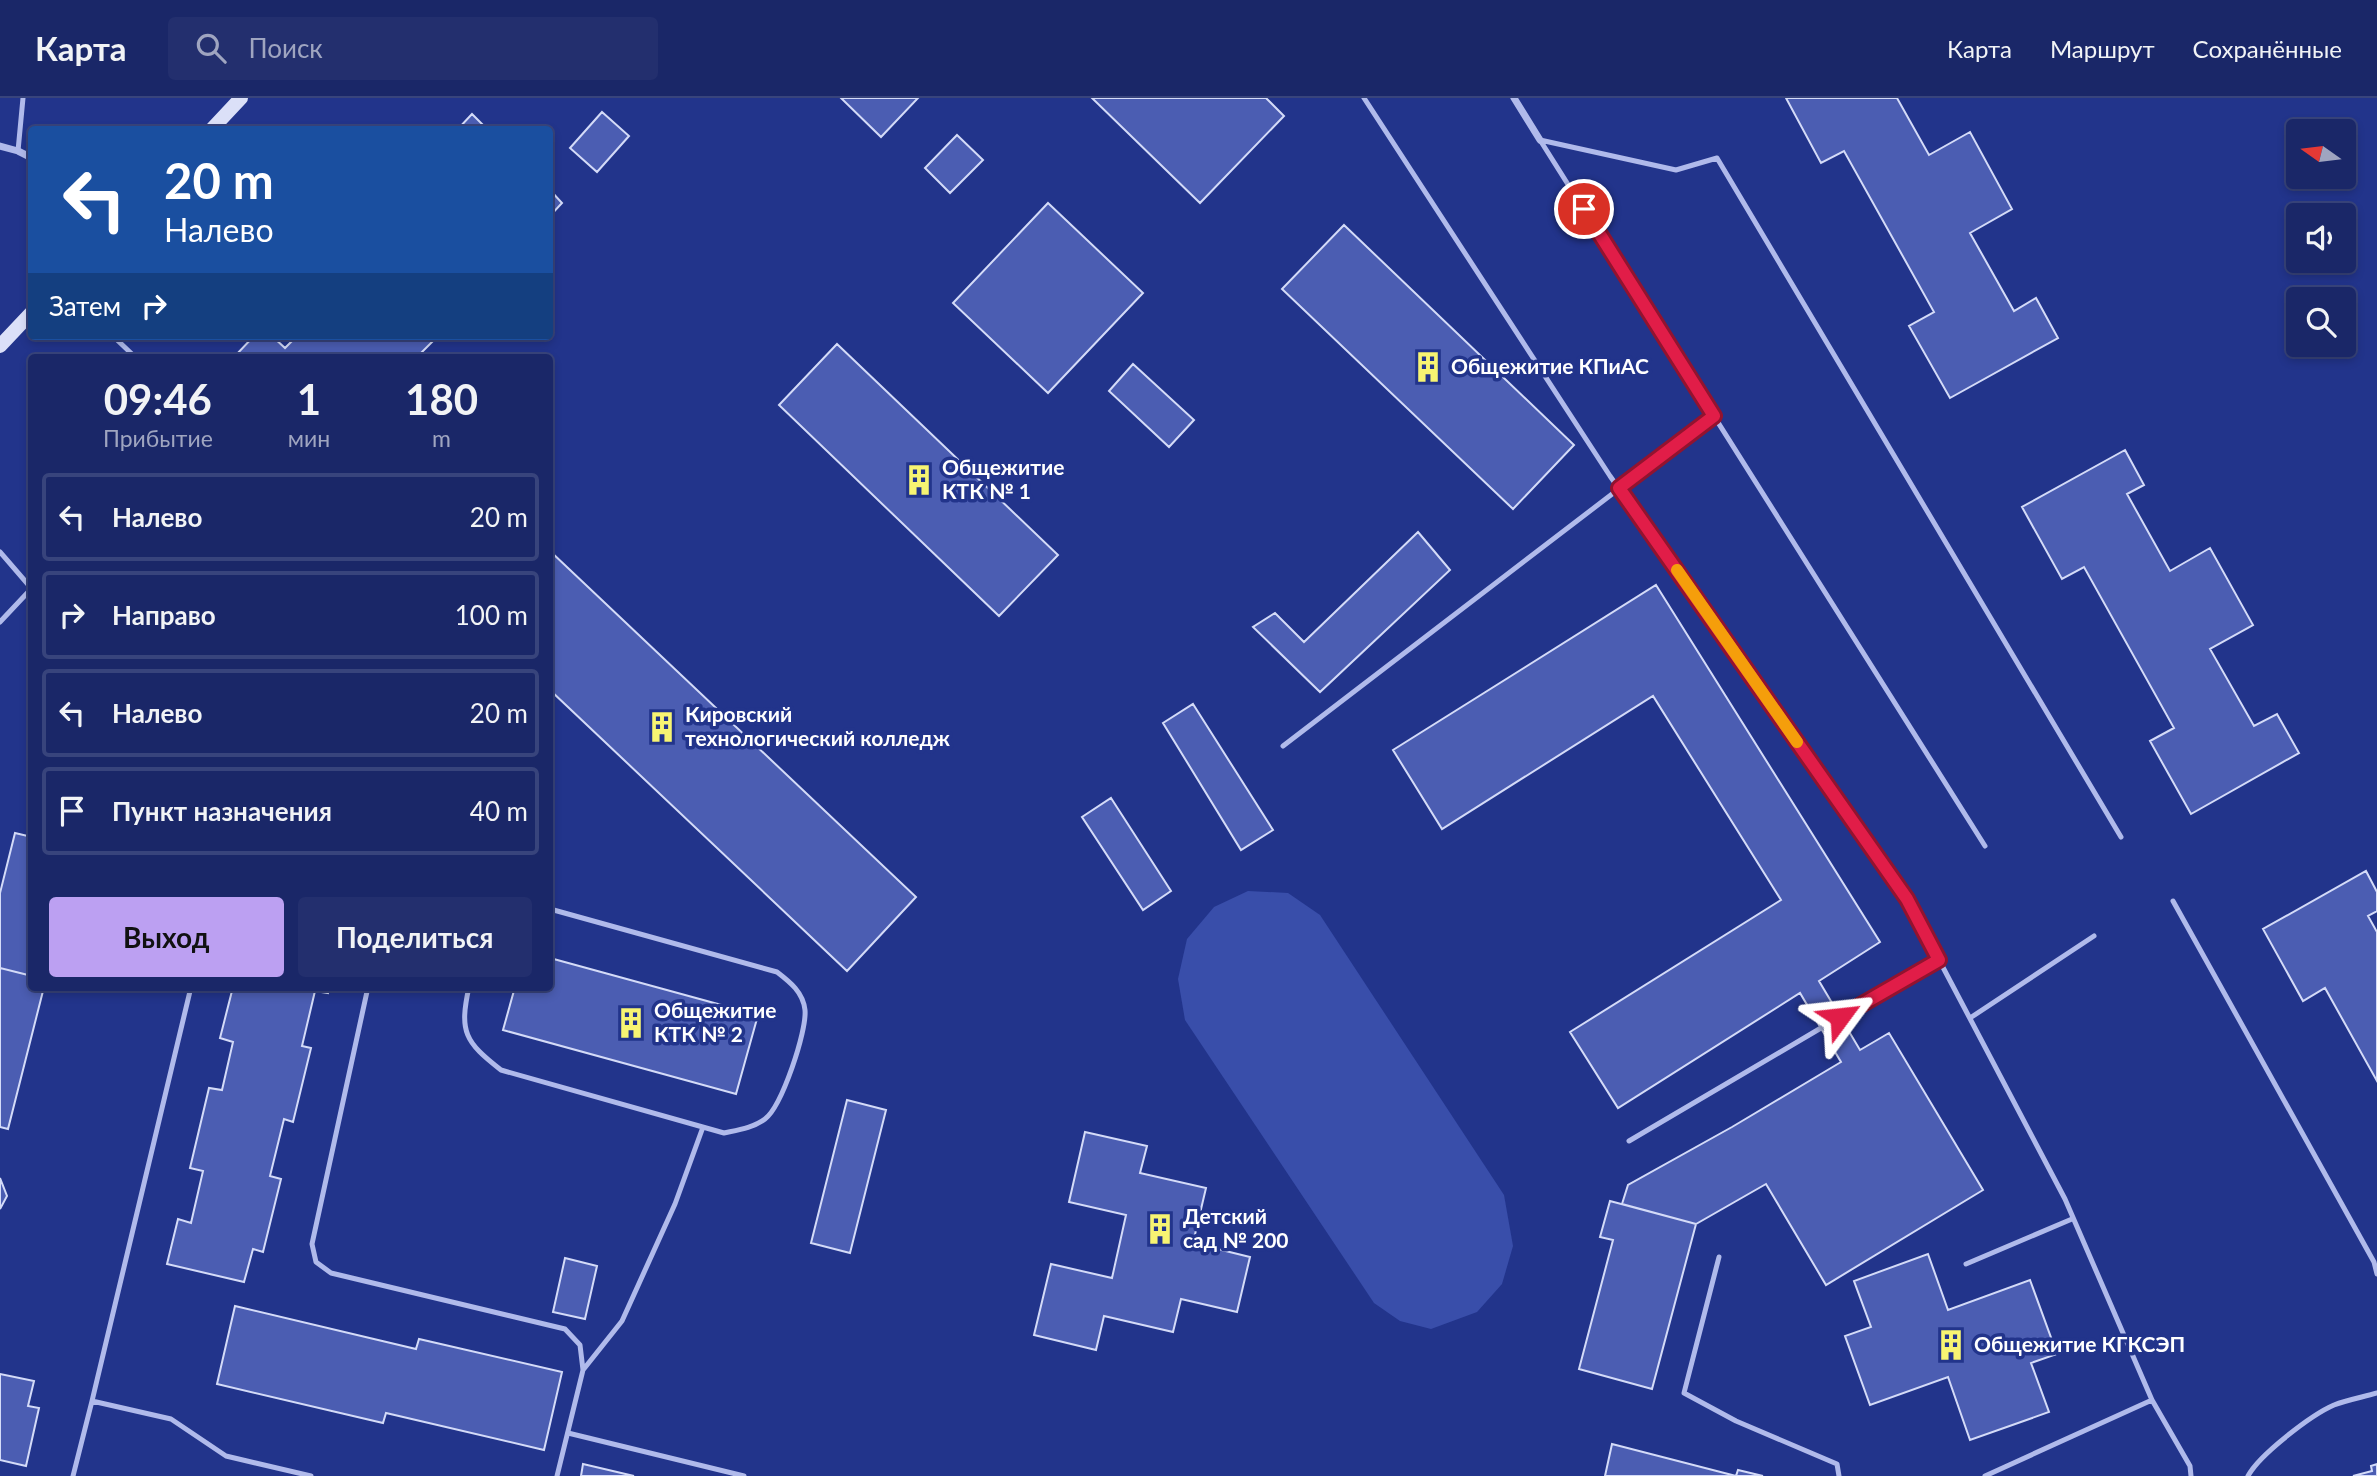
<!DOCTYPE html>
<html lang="ru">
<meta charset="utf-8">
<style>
body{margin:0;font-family:Lato,sans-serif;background:#232f6e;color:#f1f3f6;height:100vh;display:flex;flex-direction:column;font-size:26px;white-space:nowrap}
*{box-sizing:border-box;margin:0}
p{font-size:23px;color:#9fa5c0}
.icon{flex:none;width:38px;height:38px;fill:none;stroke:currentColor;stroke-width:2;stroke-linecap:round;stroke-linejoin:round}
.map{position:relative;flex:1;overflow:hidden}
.panel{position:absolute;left:28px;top:256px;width:525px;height:637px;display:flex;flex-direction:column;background:#1a2768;border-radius:7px;box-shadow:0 4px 10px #0003,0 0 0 2px #38447c}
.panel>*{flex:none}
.top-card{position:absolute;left:28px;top:28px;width:525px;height:214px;border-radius:7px;box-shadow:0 4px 10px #0003,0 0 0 2px #38447c;background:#1a4fa0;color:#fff;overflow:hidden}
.needle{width:46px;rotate:284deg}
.fabs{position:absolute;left:2286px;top:21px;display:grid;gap:14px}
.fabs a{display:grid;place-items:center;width:70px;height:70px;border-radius:7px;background:#1a2768;box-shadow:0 4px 10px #0003,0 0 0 2px #38447c;font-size:35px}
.pin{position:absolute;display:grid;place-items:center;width:60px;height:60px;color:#fff;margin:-30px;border:4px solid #fff;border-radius:50%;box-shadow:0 2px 7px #0007}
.me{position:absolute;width:77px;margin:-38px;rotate:60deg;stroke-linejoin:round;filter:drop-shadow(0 0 5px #0008)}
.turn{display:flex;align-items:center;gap:24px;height:147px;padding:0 21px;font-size:32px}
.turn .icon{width:91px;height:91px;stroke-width:2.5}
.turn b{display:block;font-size:49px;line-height:60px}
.then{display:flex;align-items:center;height:66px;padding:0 21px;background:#0003;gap:14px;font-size:26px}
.eta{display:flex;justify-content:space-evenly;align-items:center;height:119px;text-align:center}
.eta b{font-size:42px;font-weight:700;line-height:49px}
.button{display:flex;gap:14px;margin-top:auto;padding:14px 21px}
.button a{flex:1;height:80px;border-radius:7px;background:#bca0f2;color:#111;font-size:28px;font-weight:700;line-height:80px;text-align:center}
.button a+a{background:#232f6e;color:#f1f3f6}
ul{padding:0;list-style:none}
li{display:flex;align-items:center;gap:21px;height:88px;margin:0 14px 10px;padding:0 7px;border:4px solid #38447c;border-radius:7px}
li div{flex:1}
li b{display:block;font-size:26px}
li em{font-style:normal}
header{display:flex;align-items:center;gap:42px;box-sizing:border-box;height:98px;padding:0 35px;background:#1a2768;border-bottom:2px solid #38447c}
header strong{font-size:33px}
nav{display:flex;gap:38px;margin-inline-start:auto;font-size:24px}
.search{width:490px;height:63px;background:#232f6e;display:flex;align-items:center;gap:18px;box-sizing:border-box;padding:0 24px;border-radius:7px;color:#9fa5c0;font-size:26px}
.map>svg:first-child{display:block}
.green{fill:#394eaa}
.building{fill:#4b5db2;stroke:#d4dbf8;stroke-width:2}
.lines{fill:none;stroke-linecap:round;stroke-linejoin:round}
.service{stroke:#b0baeb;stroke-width:5}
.minor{stroke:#b0baeb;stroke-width:7}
.secondary{stroke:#dbe0f8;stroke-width:14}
.route-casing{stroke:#92132f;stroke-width:18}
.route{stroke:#e11d48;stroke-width:12}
.slow{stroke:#f59e0b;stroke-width:12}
.labels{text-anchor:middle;stroke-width:7;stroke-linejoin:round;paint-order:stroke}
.poi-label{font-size:21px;font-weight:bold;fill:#fff;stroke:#22348b;text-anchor:start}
</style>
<header>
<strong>Карта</strong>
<div class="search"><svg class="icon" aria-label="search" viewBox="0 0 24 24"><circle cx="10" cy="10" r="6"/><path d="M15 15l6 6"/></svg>Поиск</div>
<nav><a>Карта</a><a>Маршрут</a><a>Сохранённые</a></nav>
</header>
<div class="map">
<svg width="2377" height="1378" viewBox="0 0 2377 1378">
<rect width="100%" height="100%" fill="#22348b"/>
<path class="green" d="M 1248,793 L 1288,795 L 1320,817 L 1504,1097 L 1513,1148 L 1502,1186 L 1477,1214 L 1431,1231 L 1400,1223 L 1374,1205 L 1185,922 L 1178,881 L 1187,841 L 1214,809 Z"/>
<path class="building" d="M 841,0 L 918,0 L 881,39 Z
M 1092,0 L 1266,0 L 1284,18 L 1200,105 Z
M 1786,0 L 1897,0 L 1929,57 L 1970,34 L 2012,111 L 1970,135 L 2014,213 L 2036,200 L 2058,240 L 1950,300 L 1909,228 L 1934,214 L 1844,53 L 1821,65 Z
M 602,14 L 629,38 L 597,74 L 570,50 Z
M 472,16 L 488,32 L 457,32 Z
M 957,37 L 983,62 L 950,95 L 925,70 Z
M 550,92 L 562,105 L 550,118 Z
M 1048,105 L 1143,195 L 1048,295 L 953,205 Z
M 1344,127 L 1574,347 L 1513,411 L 1282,191 Z
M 254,238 L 272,238 L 285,250 L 297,238 L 438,238 L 417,259 L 234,259 Z
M 837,246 L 1058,457 L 999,518 L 779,307 Z
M 1133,266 L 1194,322 L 1169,349 L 1109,293 Z
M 2125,352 L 2144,387 L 2127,396 L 2170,473 L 2210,450 L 2253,527 L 2210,551 L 2254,628 L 2277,616 L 2299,655 L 2191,716 L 2150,643 L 2174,630 L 2084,469 L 2062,481 L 2022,409 Z
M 1418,434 L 1450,472 L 1320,594 L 1253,529 L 1275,515 L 1304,544 Z
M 550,453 L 916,799 L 847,873 L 550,592 Z
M 1656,487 L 1880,844 L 1819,883 L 1860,952 L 1889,935 L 1983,1092 L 1826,1187 L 1766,1086 L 1696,1126 L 1622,1106 L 1628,1087 L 1732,1029 L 1841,964 L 1800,895 L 1618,1010 L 1570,934 L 1781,802 L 1653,598 L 1442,731 L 1393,652 Z
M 1193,606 L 1273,732 L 1241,752 L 1163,625 Z
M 1111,700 L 1171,793 L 1143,812 L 1082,719 Z
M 15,735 L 32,739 L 32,878 L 0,870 L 0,795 Z
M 2366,773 L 2377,794 L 2377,813 L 2368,818 L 2377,834 L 2377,983 L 2325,890 L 2303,903 L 2263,831 Z
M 550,860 L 758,917 L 736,996 L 503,932 L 515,889 L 550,889 Z
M 0,870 L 32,878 L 32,889 L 44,889 L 8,1031 L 0,1029 Z
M 233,889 L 329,889 L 328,895 L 315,893 L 302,948 L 311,950 L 293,1024 L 284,1021 L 270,1078 L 281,1081 L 263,1154 L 253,1151 L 244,1184 L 167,1166 L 178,1121 L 191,1125 L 203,1073 L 190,1070 L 209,990 L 222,992 L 233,944 L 220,940 Z
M 847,1002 L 886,1012 L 850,1155 L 811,1145 Z
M 1085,1034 L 1147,1048 L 1140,1075 L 1206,1090 L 1193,1145 L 1250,1159 L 1237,1214 L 1181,1201 L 1173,1234 L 1104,1218 L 1096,1252 L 1034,1237 L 1051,1166 L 1112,1180 L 1126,1117 L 1069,1104 Z
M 0,1080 L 7,1098 L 0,1111 Z
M 1610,1103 L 1696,1126 L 1652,1291 L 1579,1271 L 1613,1142 L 1600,1139 Z
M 1928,1156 L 1948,1212 L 2030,1182 L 2057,1256 L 2031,1265 L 2049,1314 L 1970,1342 L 1948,1279 L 1870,1307 L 1845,1238 L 1871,1229 L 1854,1183 Z
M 565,1160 L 597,1168 L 585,1221 L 553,1214 Z
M 235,1208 L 416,1251 L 419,1241 L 562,1274 L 544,1352 L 386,1315 L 383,1325 L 217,1286 Z
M 0,1276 L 34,1283 L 28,1308 L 39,1310 L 26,1368 L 0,1362 Z
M 1612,1346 L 1736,1378 L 1605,1378 Z
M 583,1366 L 634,1378 L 581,1378 Z
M 2377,1366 L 2377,1378 L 2353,1378 L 2372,1373 L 2371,1368 Z
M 1738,1372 L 1763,1378 L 1736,1378 Z"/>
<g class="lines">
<path class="service" d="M 1364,0 L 1610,378 L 1907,801 L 2065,1101 L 2152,1302 L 2190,1368 L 2191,1378
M 1540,42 L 1676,72 L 1717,60 L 2121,739
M 1540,42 L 1985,748
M 18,53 L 23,0
M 113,238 L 135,259
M 0,454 L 32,491
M 0,524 L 31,491
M 1283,648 L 1714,318
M 2173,803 L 2374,1164 L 2377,1176
M 191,889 L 92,1303 L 171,1321 L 226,1358 L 311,1378
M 368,889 L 312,1146 L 316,1164 L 331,1175 L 565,1231 L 580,1247 L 583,1272 L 557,1378
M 469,889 C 459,934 465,944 501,972 L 724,1035 C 738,1032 753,1030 765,1021 C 782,1008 807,933 805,912 C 803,894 790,884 777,874 L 550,811
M 1840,919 L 1939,862
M 1970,920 L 2094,838
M 1629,1043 L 1821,930
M 1719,1159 L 1684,1295 L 1736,1323 L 1837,1366 L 1839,1378
M 1966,1166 L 2072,1121
M 583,1272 L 622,1223 L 675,1106 L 703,1029
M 568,1335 L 744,1378
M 73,1378 L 92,1303
M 1985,1378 L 2152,1302
M 2248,1378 C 2259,1357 2311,1317 2334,1307 C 2347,1302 2363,1299 2377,1295"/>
<path class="minor" d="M 1514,0 L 1540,42
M 0,48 L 18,53 L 32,60"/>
<path class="secondary" d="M 211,32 L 241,0
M 0,248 L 32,214"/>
</g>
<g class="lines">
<defs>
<path id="route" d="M 1584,111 L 1714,318 L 1619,390 L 1907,801 L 1939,862 L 1840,919"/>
</defs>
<use href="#route" class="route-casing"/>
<use href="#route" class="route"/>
<path class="slow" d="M 1677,472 L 1797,644"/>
</g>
<defs>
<symbol id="building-bare" viewBox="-9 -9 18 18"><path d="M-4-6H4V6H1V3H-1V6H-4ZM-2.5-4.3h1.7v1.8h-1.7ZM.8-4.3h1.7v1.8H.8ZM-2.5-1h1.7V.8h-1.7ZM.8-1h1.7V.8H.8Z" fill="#f7f472" stroke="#22348b" stroke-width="2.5" paint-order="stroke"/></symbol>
</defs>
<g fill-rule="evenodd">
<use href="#building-bare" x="1406" y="247" width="44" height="44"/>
<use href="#building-bare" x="897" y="360" width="44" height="44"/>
<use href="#building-bare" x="640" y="607" width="44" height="44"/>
<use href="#building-bare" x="609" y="903" width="44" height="44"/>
<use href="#building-bare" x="1138" y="1109" width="44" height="44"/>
<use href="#building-bare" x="1929" y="1225" width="44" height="44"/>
</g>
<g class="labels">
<g class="poi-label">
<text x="1451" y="276">Общежитие КПиАС</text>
<text x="942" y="377">Общежитие<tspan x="942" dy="24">КТК № 1</tspan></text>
<text x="685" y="624">Кировский<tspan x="685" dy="24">технологический колледж</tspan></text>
<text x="654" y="920">Общежитие<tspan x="654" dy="24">КТК № 2</tspan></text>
<text x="1183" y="1126">Детский<tspan x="1183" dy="24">сад № 200</tspan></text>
<text x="1974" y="1254">Общежитие КГКСЭП</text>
</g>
</g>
</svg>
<div class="fabs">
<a><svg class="needle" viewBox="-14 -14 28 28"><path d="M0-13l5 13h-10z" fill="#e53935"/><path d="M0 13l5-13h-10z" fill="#9fa5c0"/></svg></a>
<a><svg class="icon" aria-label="sound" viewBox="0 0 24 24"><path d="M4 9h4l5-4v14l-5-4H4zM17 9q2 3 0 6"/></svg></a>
<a><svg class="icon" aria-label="search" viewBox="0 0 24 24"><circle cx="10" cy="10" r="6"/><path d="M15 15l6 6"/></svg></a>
</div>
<div class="pin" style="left:1584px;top:111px;background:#d93025"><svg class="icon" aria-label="arrive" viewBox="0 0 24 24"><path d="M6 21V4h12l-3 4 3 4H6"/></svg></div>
<svg class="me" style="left:1840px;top:919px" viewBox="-20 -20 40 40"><path d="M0-17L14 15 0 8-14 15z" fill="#e11d48" stroke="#fff" stroke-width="4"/></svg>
<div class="top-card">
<div class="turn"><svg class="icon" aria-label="left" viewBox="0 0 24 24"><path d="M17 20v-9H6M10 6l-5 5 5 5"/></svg><div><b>20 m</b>Налево</div></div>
<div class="then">Затем<svg class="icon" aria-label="right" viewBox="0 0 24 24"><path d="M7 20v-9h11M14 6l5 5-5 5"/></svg></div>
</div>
<section class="panel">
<div class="eta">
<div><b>09:46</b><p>Прибытие</p></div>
<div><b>1</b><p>мин</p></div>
<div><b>180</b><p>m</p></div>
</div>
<ul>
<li><svg class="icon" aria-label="left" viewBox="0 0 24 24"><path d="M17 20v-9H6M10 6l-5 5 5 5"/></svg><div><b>Налево</b></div><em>20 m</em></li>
<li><svg class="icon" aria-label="right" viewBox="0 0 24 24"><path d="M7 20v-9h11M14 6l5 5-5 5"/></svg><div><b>Направо</b></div><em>100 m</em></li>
<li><svg class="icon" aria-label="left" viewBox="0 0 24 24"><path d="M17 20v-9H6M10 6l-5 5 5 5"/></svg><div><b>Налево</b></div><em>20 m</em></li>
<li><svg class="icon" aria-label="arrive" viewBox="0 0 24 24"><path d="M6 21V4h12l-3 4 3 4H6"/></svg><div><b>Пункт назначения</b></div><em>40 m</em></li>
</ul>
<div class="button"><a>Выход</a><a>Поделиться</a></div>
</section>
</div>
